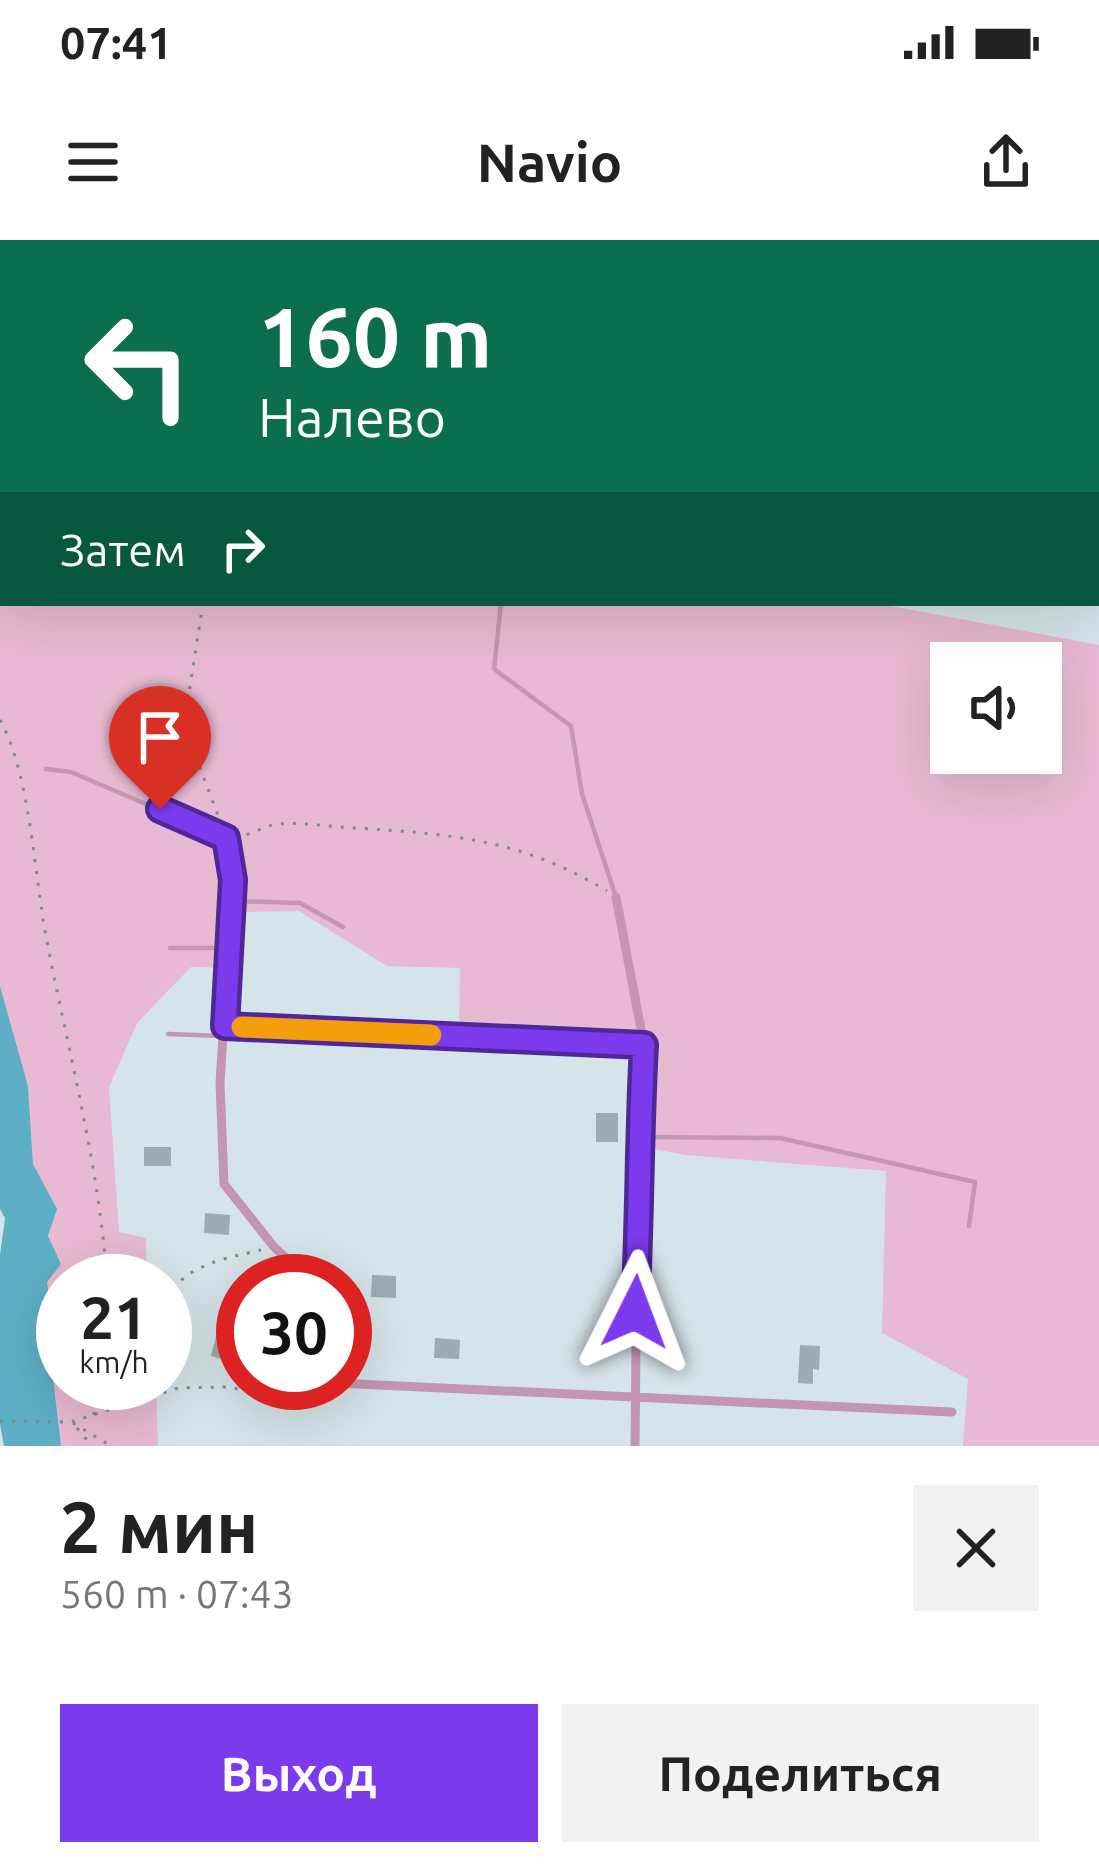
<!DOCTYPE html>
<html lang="ru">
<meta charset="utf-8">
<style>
body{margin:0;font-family:Ubuntu,sans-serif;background:#f2f2f2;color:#222;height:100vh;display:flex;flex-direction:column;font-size:45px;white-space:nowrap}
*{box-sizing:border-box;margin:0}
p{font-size:39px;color:#767676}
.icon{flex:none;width:66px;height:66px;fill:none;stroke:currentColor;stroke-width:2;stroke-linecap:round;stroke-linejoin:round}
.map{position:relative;height:1206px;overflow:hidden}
.details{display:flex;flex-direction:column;background:#fff;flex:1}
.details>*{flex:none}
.banner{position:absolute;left:0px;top:0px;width:1101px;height:366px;box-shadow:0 12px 48px #0002;background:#0b6e4f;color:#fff;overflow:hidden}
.tools{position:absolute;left:930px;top:402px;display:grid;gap:24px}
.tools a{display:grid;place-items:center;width:132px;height:132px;border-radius:0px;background:#fff;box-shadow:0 12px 48px #0002;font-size:60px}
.speed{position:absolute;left:36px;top:1014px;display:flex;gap:24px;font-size:60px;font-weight:700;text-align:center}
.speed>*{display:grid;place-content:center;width:156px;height:156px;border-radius:50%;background:#fff;box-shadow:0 12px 48px #0002;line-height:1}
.speed small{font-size:30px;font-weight:400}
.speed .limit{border:18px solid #d22;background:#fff;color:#111}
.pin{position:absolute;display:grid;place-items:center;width:102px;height:102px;color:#fff;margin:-123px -51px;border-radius:50% 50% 50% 0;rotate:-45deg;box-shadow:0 0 12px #0007}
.pin .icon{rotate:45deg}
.me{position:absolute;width:132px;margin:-66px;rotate:3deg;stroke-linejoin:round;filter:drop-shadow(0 0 9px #0008)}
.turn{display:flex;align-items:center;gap:42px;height:252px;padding:0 60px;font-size:54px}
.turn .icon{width:156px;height:156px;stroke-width:2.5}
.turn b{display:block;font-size:84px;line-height:102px}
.then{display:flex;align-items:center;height:114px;padding:0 60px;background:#0003;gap:24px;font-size:45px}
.round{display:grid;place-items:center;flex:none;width:126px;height:126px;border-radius:0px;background:#f2f2f2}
.summary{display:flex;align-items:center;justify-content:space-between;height:204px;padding:0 60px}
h1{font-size:72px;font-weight:700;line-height:90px}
.action{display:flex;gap:24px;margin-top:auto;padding:24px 60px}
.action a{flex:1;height:138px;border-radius:0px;background:#7c3aed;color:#fff;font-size:48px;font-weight:700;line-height:138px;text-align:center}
.action a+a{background:#f2f2f2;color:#222}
.status{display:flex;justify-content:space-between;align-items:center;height:84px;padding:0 60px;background:#fff;direction:ltr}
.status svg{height:33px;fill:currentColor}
header{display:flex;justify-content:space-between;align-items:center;height:156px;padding:0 60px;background:#fff;font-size:54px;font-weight:700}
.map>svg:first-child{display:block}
.green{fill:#e7b9d2;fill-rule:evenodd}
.water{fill:#5eaec5}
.building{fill:#9dacb1}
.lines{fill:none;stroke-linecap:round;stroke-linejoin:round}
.path{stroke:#808a8e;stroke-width:3;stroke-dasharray:3 9;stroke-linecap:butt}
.service{stroke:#c496b0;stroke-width:4.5}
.minor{stroke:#c496b0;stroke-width:9}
.route-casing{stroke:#51269a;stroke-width:30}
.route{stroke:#7c3aed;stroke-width:21}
.slow{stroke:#f59e0b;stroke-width:21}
</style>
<div class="status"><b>07:41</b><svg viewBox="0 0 49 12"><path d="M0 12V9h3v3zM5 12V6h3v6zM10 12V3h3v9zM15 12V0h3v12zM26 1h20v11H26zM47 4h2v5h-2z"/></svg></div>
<header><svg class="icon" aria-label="menu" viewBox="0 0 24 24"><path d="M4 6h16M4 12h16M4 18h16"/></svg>Navio<svg class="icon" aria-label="share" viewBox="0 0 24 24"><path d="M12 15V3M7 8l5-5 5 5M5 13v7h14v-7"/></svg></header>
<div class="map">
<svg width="1099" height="1206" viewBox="0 0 1099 1206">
<rect width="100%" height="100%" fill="#d5e4e9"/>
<path class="green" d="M 586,0 L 1099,0 L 1099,33 L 1098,3 L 581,3 Z
M 0,18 L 3,363 L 875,363 L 1099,405 L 1099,1206 L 963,1206 L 968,1139 L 882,1093 L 886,931 L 685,915 L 638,906 L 636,820 L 459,806 L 460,728 L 387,726 L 299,671 L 240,672 L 235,728 L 191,727 L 137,783 L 109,847 L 119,992 L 146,998 L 147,1041 L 63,1041 L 63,1143 L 156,1143 L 158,1206 L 61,1206 L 51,1120 L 61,1076 C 37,1049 46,1001 56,969 L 33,924 L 28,846 L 0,746 ZM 951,423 L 1041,423 L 1041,513 L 951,513 Z"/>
<path class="water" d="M 0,746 L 28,846 L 33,924 L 57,969 L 48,996 L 61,1024 L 47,1042 L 50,1064 L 61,1076 L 51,1120 L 61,1206 L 4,1206 L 0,1184 L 0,1015 L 5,978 L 0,969 Z"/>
<path class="building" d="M 596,873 L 618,873 L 618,902 L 596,902 Z
M 144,907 L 171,907 L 171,926 L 144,926 Z
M 205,973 L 230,975 L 229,995 L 204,993 Z
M 372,1035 L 396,1036 L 396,1058 L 371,1057 Z
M 218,1089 L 236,1094 L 228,1121 L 211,1116 Z
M 435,1098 L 460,1100 L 459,1119 L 434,1118 Z
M 800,1105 L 820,1106 L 819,1130 L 813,1129 L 813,1144 L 798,1143 Z"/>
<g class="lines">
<path class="path" d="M 185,0 L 185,3
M 0,44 L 3,43
M 203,363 L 184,485 L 222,586
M 0,480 C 30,533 34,633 46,696 C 68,812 99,923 107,1041
M 235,597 C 252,596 263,585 279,584 C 304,582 330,587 355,588 C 452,594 521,599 607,651
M 165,1058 C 189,1024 222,1019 261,1010
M 127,1164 L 133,1143
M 94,1175 L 97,1143
M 0,1181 L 71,1182 L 178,1148 L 224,1147 L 268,1153
M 73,1183 L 111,1206
M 77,1188 L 92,1206"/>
<path class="service" d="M 501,363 L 494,429 L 571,486 L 582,554 L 616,657
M 46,529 L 71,532 L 225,598
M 235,661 L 300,663 L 343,687
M 170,708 L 228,708
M 168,794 L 222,796
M 638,897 L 780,898 L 975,942 L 969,986"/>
<path class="minor" d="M 226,598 L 233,639 L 220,843 L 224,944 L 274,1007 L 311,1041
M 616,657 L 644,805 L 638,906 L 635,1206
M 225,786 L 644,805
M 336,1143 L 952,1172
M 279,1154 L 294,1155 L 310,1143"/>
</g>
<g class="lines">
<defs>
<path id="route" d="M 160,569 L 226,598 L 233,640 L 225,786 L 644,805 C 639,894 640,983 635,1072"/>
</defs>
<use href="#route" class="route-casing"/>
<use href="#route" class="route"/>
<path class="slow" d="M 242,787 L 431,795"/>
</g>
</svg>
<div class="tools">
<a><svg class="icon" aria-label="sound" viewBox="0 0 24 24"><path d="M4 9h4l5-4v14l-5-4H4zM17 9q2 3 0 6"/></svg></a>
</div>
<div class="speed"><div>21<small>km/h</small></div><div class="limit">30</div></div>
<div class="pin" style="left:160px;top:569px;background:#d93025"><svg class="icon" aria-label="arrive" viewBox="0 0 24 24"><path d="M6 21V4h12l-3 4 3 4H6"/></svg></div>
<svg class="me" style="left:635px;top:1072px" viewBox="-20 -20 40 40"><path d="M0-17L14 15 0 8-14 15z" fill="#7c3aed" stroke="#fff" stroke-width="4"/></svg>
<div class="banner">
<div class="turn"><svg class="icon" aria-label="left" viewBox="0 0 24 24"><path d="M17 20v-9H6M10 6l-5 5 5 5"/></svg><div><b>160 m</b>Налево</div></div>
<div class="then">Затем<svg class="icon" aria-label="right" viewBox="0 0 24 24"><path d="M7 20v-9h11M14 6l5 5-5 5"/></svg></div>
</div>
</div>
<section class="details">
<div class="summary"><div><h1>2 мин</h1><p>560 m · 07:43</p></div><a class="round"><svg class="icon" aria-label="close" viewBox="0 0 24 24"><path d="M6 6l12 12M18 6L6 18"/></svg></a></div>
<div class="action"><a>Выход</a><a>Поделиться</a></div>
</section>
